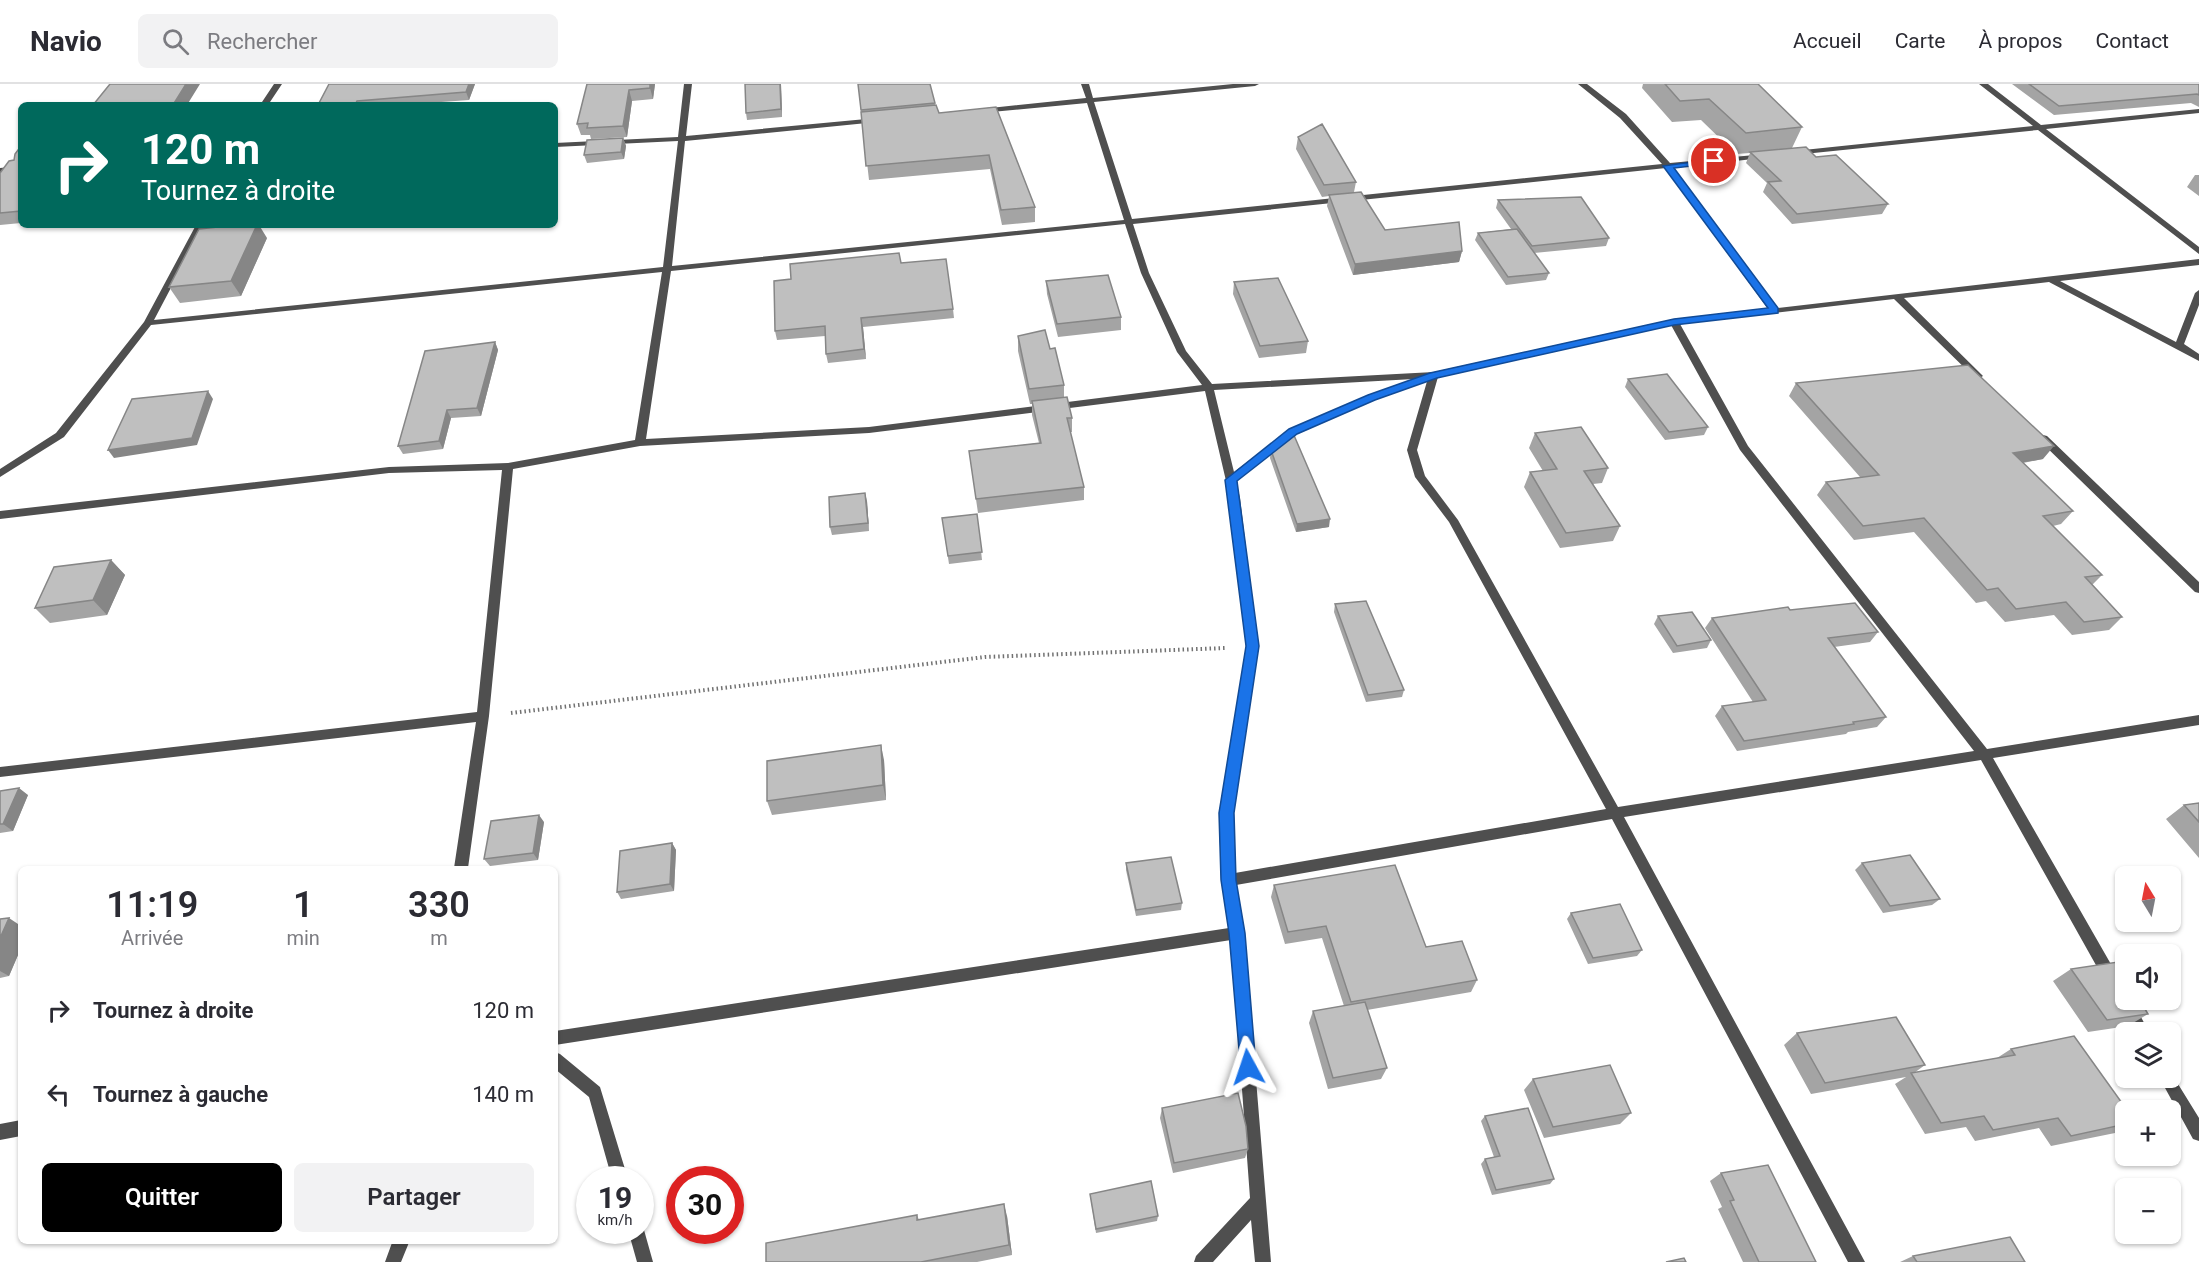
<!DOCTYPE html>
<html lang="fr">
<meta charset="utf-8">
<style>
body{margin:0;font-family:Roboto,sans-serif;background:#f2f2f3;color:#2b2b33;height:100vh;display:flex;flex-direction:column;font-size:22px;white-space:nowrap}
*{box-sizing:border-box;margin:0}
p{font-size:20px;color:#7c7c81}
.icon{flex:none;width:33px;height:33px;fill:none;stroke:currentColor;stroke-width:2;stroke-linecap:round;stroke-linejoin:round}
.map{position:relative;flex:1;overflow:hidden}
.details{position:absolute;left:18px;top:782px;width:540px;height:378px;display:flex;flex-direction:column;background:#fff;border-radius:9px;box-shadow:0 2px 4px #0004}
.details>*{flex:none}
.guide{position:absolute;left:18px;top:18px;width:540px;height:126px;border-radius:9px;box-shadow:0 2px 4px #0004;background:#00695c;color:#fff;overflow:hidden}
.needle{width:39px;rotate:350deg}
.controls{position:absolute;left:2115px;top:782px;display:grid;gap:12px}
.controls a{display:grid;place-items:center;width:66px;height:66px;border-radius:9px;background:#fff;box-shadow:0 2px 4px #0004;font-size:30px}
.speed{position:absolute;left:576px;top:1082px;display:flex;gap:12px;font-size:30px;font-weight:700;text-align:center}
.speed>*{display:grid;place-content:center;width:78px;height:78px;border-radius:50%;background:#fff;box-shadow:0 2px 4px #0004;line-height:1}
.speed small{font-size:15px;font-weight:400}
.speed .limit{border:9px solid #d22;background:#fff;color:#111}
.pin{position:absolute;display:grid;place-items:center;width:51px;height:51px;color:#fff;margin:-26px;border:3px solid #fff;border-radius:50%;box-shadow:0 2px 6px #0007}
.me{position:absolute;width:66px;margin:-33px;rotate:355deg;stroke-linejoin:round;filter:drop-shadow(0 0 4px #0008)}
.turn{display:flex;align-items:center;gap:21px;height:126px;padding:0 24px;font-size:27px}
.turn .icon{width:78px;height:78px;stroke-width:2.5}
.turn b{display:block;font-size:42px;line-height:51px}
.eta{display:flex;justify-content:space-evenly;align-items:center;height:102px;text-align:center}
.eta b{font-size:36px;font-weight:600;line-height:42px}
.primary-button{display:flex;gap:12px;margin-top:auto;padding:12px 24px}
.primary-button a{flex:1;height:69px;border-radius:9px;background:#000;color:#fff;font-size:24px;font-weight:600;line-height:69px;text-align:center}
.primary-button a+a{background:#f2f2f3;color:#2b2b33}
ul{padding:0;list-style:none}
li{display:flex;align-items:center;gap:18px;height:84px;padding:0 24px}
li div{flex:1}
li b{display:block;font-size:22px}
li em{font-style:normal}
header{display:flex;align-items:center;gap:36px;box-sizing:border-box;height:84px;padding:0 30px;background:#fff;border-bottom:2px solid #e1e1e2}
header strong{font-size:28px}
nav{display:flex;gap:33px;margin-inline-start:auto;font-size:21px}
.search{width:420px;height:54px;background:#f2f2f3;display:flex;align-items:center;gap:15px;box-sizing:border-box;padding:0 21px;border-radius:9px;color:#7c7c81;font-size:22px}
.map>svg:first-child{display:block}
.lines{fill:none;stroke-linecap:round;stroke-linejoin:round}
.path{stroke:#717171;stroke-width:4;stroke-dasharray:1.5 3;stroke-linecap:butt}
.street{fill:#4f4f4f;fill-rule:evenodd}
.wall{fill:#a4a4a4}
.shaded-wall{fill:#868686}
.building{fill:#bfbfbf;stroke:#868686;stroke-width:1.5}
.route{fill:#1a73e8;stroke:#114b97;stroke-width:1.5}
</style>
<header>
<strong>Navio</strong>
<div class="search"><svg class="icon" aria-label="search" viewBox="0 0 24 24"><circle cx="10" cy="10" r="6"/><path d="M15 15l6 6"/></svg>Rechercher</div>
<nav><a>Accueil</a><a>Carte</a><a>À propos</a><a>Contact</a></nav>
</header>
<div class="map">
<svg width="2199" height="1178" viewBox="0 0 2199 1178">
<rect width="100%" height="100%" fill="#fff"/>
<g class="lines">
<path class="path" d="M 511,629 L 985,573 L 1226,564"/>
<path class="street" d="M 274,0 L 282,0 L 268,21 L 260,21 Z
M 684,0 L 692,0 L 686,52 L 877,34 L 881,36 L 877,38 L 685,57 L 672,182 L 1124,136 L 1087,19 L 981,29 L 977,27 L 981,25 L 1086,14 L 1081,0 L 1089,0 L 1093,14 L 1233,0 L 1259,0 L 1255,2 L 1094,18 L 1132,135 L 1662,80 L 1620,34 L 1578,0 L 1587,0 L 1626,30 L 1670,79 L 1765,70 L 1765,74 L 1762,74 L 1673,84 L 1777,224 L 2199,175 L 2199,181 L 2060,197 L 2176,258 L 2195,209 L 2199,206 L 2199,221 L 2184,260 L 2199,270 L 2199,277 L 2049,198 L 1904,214 L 1981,290 L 1983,292 L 1978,295 L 1975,294 L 1894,215 L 1680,240 L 1748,362 L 1987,665 L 2199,631 L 2199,641 L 1993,674 L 2116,889 L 2118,894 L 2116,899 L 2111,901 L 2106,899 L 1981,676 L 1624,733 L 1865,1178 L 1848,1178 L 1612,735 L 1236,801 L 1244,849 L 1271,1178 L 1255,1178 L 1251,1136 L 1213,1178 L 1194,1178 L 1196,1172 L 1250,1114 L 1231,856 L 555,961 L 555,947 L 1229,844 L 1221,796 L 1219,729 L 1246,563 L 1230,414 L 1205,307 L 869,349 L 640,362 L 513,385 L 489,632 L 468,784 L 454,784 L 476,638 L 0,693 L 0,683 L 477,628 L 502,386 L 389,389 L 0,435 L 0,427 L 389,383 L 508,379 L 635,356 L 662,188 L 151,241 L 64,353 L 0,393 L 0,385 L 56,349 L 144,238 L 196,141 L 204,141 L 154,236 L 663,183 L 678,57 L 555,63 L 555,59 L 678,53 ZM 1666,84 L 1768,225 L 1674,235 L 1434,288 L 1212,300 L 1186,267 L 1149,189 L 1133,140 ZM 1125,140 L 1141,189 L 1177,268 L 1202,301 L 869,343 L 646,355 L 671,187 ZM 1671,241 L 1740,366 L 1974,667 L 1618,723 L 1458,436 L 1425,392 L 1417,366 L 1438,293 ZM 1425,294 L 1428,294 L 1407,366 L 1415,393 L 1449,438 L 1606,725 L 1235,789 L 1233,729 L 1258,563 L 1240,414 L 1236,397 L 1297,350 L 1374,316 L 1424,298 ZM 1414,295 L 1368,312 L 1289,346 L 1234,388 L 1214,306 Z
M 1979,0 L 1988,0 L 2041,41 L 2199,25 L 2199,29 L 2046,45 L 2199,163 L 2199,170 L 2038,46 L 1794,71 L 1790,69 L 1794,67 L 2033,42 Z
M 21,82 L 21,86 L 0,88 L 0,84 Z
M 2043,351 L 2047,352 L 2199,498 L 2199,509 L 2195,508 L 2039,356 L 2038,354 Z
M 2129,918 L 2134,920 L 2149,948 L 2134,948 L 2122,925 L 2124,920 Z
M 555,968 L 560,970 L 600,1003 L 628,1095 L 612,1095 L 589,1013 L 555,985 Z
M 2170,987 L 2199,1034 L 2199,1057 L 2193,1055 L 2159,993 L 2170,993 Z
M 21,1036 L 21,1052 L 0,1056 L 0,1040 Z
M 640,1140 L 644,1146 L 653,1178 L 637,1178 L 628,1146 L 640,1146 Z
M 393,1156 L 410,1156 L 401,1178 L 385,1178 Z"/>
</g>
<path class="wall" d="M 329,0 L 475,0 L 469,16 L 400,21 L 318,21 Z
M 587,0 L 655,0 L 653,15 L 632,17 L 627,53 L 591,55 L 590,51 L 581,51 L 577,40 Z
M 745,0 L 781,0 L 782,33 L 747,36 L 746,29 Z
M 858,0 L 930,0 L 935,21 L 939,29 L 996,23 L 1035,123 L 1035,138 L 1002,141 L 990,85 L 869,96 Z
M 1643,0 L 1758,0 L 1802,43 L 1792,64 L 1816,73 L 1888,120 L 1882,130 L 1792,140 L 1763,108 L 1767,99 L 1746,79 L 1750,69 L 1736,70 L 1701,36 L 1672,38 L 1642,4 Z
M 2012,0 L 2199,0 L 2199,23 L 2191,19 L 2054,31 Z
M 1298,53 L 1356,98 L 1354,108 L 1385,146 L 1462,167 L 1459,178 L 1353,191 L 1327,122 L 1329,112 L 1322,113 L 1296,65 Z
M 623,54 L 626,62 L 624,75 L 587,79 L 584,71 Z
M 21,62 L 21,139 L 0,141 L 0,89 L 14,76 Z
M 2195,91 L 2199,91 L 2199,112 L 2187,103 Z
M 1498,116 L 1609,154 L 1606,162 L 1534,169 L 1549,189 L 1546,196 L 1506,201 L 1475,156 L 1478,149 L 1511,145 L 1496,124 Z
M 59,141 L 101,141 L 61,144 Z
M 267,154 L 241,212 L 180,219 L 169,203 Z
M 791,195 L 953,225 L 954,234 L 863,243 L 866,275 L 828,279 L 826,270 L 825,252 L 777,256 L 775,247 Z
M 1046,197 L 1121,233 L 1121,246 L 1058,253 L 1047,210 Z
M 1234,198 L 1308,257 L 1306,269 L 1259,274 L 1233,210 Z
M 1018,252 L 1050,265 L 1064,301 L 1064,313 L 1072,334 L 1072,348 L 1070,348 L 1084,403 L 1084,416 L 978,429 L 969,367 L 1039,359 L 1032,331 L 1032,320 L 1030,320 L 1018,267 Z
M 495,258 L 498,266 L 481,332 L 451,334 L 443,365 L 403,370 L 398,362 Z
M 1628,295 L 1708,343 L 1704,351 L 1665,356 L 1625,303 Z
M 1796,299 L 2043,375 L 2023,379 L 2073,427 L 2061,440 L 2053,442 L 2102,491 L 2092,501 L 2122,533 L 2109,546 L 2072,551 L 2054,531 L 2005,538 L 1986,517 L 1976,519 L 1914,448 L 1854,456 L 1817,411 L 1826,398 L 1860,393 L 1789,312 Z
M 1535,349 L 1608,384 L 1602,399 L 1593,400 L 1620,442 L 1613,457 L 1560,464 L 1524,403 L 1530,388 L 1543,387 L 1529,364 Z
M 1271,366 L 1329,443 L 1296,448 L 1270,374 Z
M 867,417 L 869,447 L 832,451 L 830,443 Z
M 977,430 L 982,476 L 949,480 L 942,434 Z
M 111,476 L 125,491 L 107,531 L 50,539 L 35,524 Z
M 1335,520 L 1404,606 L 1402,613 L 1366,618 L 1334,528 Z
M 1790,526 L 1878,548 L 1870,558 L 1834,563 L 1886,633 L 1877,643 L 1848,648 L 1846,650 L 1737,667 L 1715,632 L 1722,622 L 1753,618 L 1705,544 L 1712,534 Z
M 1658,532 L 1711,556 L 1707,564 L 1673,569 L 1654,540 Z
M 884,676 L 886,716 L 772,731 L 767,717 Z
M 0,707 L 28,711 L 13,747 L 0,749 Z
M 2199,719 L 2199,774 L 2166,735 L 2184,721 Z
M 544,738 L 538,776 L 490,782 L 484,775 Z
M 672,759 L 676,766 L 674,807 L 621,815 L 617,808 Z
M 1126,779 L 1182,819 L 1181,826 L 1136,832 L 1126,786 Z
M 1862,779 L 1940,815 L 1932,821 L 1883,829 L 1855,786 Z
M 1274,801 L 1426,863 L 1477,896 L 1471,908 L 1367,926 L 1387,984 L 1381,995 L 1328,1005 L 1309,939 L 1313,927 L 1344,922 L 1322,854 L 1285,860 L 1271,813 Z
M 1571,829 L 1642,866 L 1637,872 L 1588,880 L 1567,835 Z
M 0,835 L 21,842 L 21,864 L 9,892 L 0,894 Z
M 2071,885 L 2148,930 L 2128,942 L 2088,948 L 2053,897 Z
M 1797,949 L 1925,981 L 1914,989 L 1997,974 L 2011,965 L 2126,1026 L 2126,1043 L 2115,1049 L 2051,1062 L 2039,1044 L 1975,1057 L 1966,1043 L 1925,1050 L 1895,1000 L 1906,993 L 1811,1010 L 1784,961 Z
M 1533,995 L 1631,1029 L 1620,1040 L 1544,1054 L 1524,1006 Z
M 1162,1024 L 1248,1065 L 1245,1074 L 1173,1089 L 1160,1034 Z
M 1485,1032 L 1554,1095 L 1550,1100 L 1492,1111 L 1481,1080 L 1485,1075 L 1494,1073 L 1481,1037 Z
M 1721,1089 L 1816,1178 L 1743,1178 L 1718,1125 L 1722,1123 L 1710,1097 Z
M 1090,1110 L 1158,1132 L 1157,1137 L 1096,1149 Z
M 917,1131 L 919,1136 L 1007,1132 L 1012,1171 L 977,1178 L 766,1178 Z
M 1913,1172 L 2025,1178 L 1900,1178 Z"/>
<path class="shaded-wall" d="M 186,0 L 200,0 L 187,21 L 173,21 Z
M 469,0 L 475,0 L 469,16 L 466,8 Z
M 650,0 L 655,0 L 653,15 L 650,4 Z
M 780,0 L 781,0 L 782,33 L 781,25 Z
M 629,6 L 632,17 L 627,53 L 623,42 Z
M 623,54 L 626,62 L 624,75 L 621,68 Z
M 257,141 L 259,141 L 267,154 L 241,212 L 231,197 Z
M 1462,167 L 1459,178 L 1353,191 L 1355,180 Z
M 861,234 L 863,243 L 866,275 L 864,265 Z
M 495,258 L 498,266 L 481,332 L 477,324 Z
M 208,307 L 213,315 L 197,361 L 114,374 L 108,366 Z
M 447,326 L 451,334 L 443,365 L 439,357 Z
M 2054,362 L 2043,375 L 2002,382 L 2013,369 Z
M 865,409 L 867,417 L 869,447 L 868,439 Z
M 1330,435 L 1329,443 L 1296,448 L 1297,440 Z
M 111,476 L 125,491 L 107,531 L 93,516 Z
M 881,661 L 884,676 L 886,716 L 883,701 Z
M 19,704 L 28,711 L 13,747 L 3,740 Z
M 539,731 L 544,738 L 538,776 L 533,769 Z
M 672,759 L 676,766 L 674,807 L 670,800 Z
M 9,834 L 21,842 L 21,864 L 9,892 L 0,887 L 0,854 Z
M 1004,1120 L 1007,1132 L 1012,1171 L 1009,1161 Z"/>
<path class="building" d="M 110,0 L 186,0 L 173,21 L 93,21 Z
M 329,0 L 469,0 L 466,8 L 357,17 L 355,21 L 318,21 Z
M 587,0 L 650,0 L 650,4 L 629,6 L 623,42 L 587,44 L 588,39 L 577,40 Z
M 745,0 L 780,0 L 781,25 L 746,29 Z
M 858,0 L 930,0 L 935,19 L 861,26 Z
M 1665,0 L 1758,0 L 1802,43 L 1746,49 L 1709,15 L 1680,17 Z
M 2029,0 L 2199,0 L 2199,11 L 2197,10 L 2059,22 Z
M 936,21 L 939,29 L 996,23 L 1035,123 L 1001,126 L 989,71 L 866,82 L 861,28 Z
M 1322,40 L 1356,98 L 1324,101 L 1298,53 Z
M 623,54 L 621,68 L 584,71 L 587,56 Z
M 21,62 L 21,127 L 0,129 L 0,89 L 9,77 L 14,76 L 15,70 Z
M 1806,63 L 1816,73 L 1836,71 L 1888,120 L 1797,130 L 1768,98 L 1781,97 L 1750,68 Z
M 1361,108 L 1385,146 L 1459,138 L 1462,167 L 1355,180 L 1329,111 Z
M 1581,113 L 1609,154 L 1532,162 L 1498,116 Z
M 237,141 L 257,141 L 231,197 L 169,203 L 199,145 Z
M 1517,145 L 1549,189 L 1508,193 L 1478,149 Z
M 899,169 L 901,179 L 946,175 L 953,225 L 861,234 L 864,265 L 826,270 L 825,242 L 775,247 L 774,197 L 791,195 L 790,180 Z
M 1108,191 L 1121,233 L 1057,240 L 1046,197 Z
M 1278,194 L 1308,257 L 1260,262 L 1234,198 Z
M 1045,246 L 1050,265 L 1055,264 L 1064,301 L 1029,305 L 1018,252 Z
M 495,258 L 477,324 L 447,326 L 439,357 L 398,362 L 425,267 Z
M 1968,281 L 2054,362 L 2013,369 L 2073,427 L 2043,432 L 2102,491 L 2085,493 L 2122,533 L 2084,538 L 2066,518 L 2016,525 L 1998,504 L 1987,506 L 1924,434 L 1863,442 L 1826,398 L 1879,391 L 1796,299 Z
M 1667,290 L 1708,343 L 1669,348 L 1628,295 Z
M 208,307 L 192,354 L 108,366 L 132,315 Z
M 1067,313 L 1072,334 L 1067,334 L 1084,403 L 976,415 L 969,367 L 1041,359 L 1032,317 Z
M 1581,343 L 1608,384 L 1584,387 L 1620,442 L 1566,449 L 1530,388 L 1557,385 L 1535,349 Z
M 1293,349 L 1330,435 L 1297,440 L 1271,366 Z
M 865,409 L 868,439 L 830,443 L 829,413 Z
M 977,430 L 982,468 L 948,472 L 942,434 Z
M 111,476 L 93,516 L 35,524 L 54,483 Z
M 1366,517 L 1404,606 L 1368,611 L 1335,520 Z
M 1855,519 L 1878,548 L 1828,554 L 1886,633 L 1853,638 L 1854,640 L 1744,657 L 1722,622 L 1766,616 L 1712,534 L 1788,523 L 1790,526 Z
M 1692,528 L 1711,556 L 1677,562 L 1658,532 Z
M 881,661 L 883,701 L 767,717 L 767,677 Z
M 19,704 L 3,740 L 0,740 L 0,707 Z
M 2199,719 L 2199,738 L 2184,721 Z
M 539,731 L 533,769 L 484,775 L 491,737 Z
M 672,759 L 670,800 L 617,808 L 620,767 Z
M 1910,771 L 1940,815 L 1890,822 L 1862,779 Z
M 1171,773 L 1182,819 L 1136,826 L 1126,779 Z
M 1395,781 L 1426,863 L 1462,857 L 1477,896 L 1351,918 L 1326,842 L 1288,848 L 1274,801 Z
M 1620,820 L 1642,866 L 1593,874 L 1571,829 Z
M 9,834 L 0,854 L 0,835 Z
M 2118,878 L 2126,892 L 2126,915 L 2139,915 L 2148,930 L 2107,936 L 2071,885 Z
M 1365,918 L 1387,984 L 1333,994 L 1313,927 Z
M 1896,933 L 1925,981 L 1825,999 L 1797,949 Z
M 2074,952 L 2127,1026 L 2126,1026 L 2126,1040 L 2071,1052 L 2058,1034 L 1993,1046 L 1984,1032 L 1941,1039 L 1911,989 L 2015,971 L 2011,965 Z
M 1610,981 L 1631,1029 L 1553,1043 L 1533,995 Z
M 1238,1009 L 1246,1042 L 1248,1065 L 1174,1079 L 1162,1024 Z
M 1528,1024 L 1554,1095 L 1496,1106 L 1485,1075 L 1500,1072 L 1485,1032 Z
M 1768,1081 L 1816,1178 L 1759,1178 L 1730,1117 L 1734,1116 L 1721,1089 Z
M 1151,1097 L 1158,1132 L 1096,1145 L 1090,1110 Z
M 1004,1120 L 1009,1161 L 921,1178 L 766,1178 L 766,1159 L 917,1131 L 917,1136 Z
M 2010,1153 L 2025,1178 L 1917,1178 L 1913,1172 Z
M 1684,1174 L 1686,1178 L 1666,1178 Z"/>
<path class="route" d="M 1714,75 L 1717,76 L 1717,79 L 1674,84 L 1778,224 L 1778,229 L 1674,241 L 1437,294 L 1375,316 L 1297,350 L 1237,397 L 1259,562 L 1234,729 L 1236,796 L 1245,849 L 1256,983 L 1254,989 L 1248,991 L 1241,989 L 1229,849 L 1221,796 L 1219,729 L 1246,562 L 1225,396 L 1289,345 L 1368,311 L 1430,289 L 1674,235 L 1768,224 L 1663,82 Z"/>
</svg>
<div class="controls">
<a><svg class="needle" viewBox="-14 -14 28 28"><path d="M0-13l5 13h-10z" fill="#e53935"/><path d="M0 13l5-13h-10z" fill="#7c7c81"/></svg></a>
<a><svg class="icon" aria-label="sound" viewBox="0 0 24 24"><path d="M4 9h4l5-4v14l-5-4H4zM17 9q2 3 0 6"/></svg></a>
<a><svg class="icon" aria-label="layers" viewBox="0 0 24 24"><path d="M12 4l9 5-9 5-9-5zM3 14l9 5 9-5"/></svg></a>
<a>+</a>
<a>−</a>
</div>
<div class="speed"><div>19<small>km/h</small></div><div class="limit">30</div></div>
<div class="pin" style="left:1714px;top:77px;background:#d93025"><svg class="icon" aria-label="arrive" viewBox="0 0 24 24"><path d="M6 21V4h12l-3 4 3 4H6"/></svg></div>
<svg class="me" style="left:1248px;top:983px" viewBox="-20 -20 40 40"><path d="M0-17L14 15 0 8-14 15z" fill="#1a73e8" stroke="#fff" stroke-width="4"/></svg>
<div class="guide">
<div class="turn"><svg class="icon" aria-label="right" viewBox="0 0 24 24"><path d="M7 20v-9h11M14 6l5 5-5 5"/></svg><div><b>120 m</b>Tournez à droite</div></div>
</div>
<section class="details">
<div class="eta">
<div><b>11:19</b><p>Arrivée</p></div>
<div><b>1</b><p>min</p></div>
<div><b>330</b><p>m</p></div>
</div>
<ul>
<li><svg class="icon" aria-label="right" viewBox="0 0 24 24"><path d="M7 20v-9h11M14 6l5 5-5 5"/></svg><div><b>Tournez à droite</b></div><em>120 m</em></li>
<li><svg class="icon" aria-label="left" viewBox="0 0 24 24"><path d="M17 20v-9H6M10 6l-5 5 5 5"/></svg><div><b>Tournez à gauche</b></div><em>140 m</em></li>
</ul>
<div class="primary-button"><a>Quitter</a><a>Partager</a></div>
</section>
</div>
